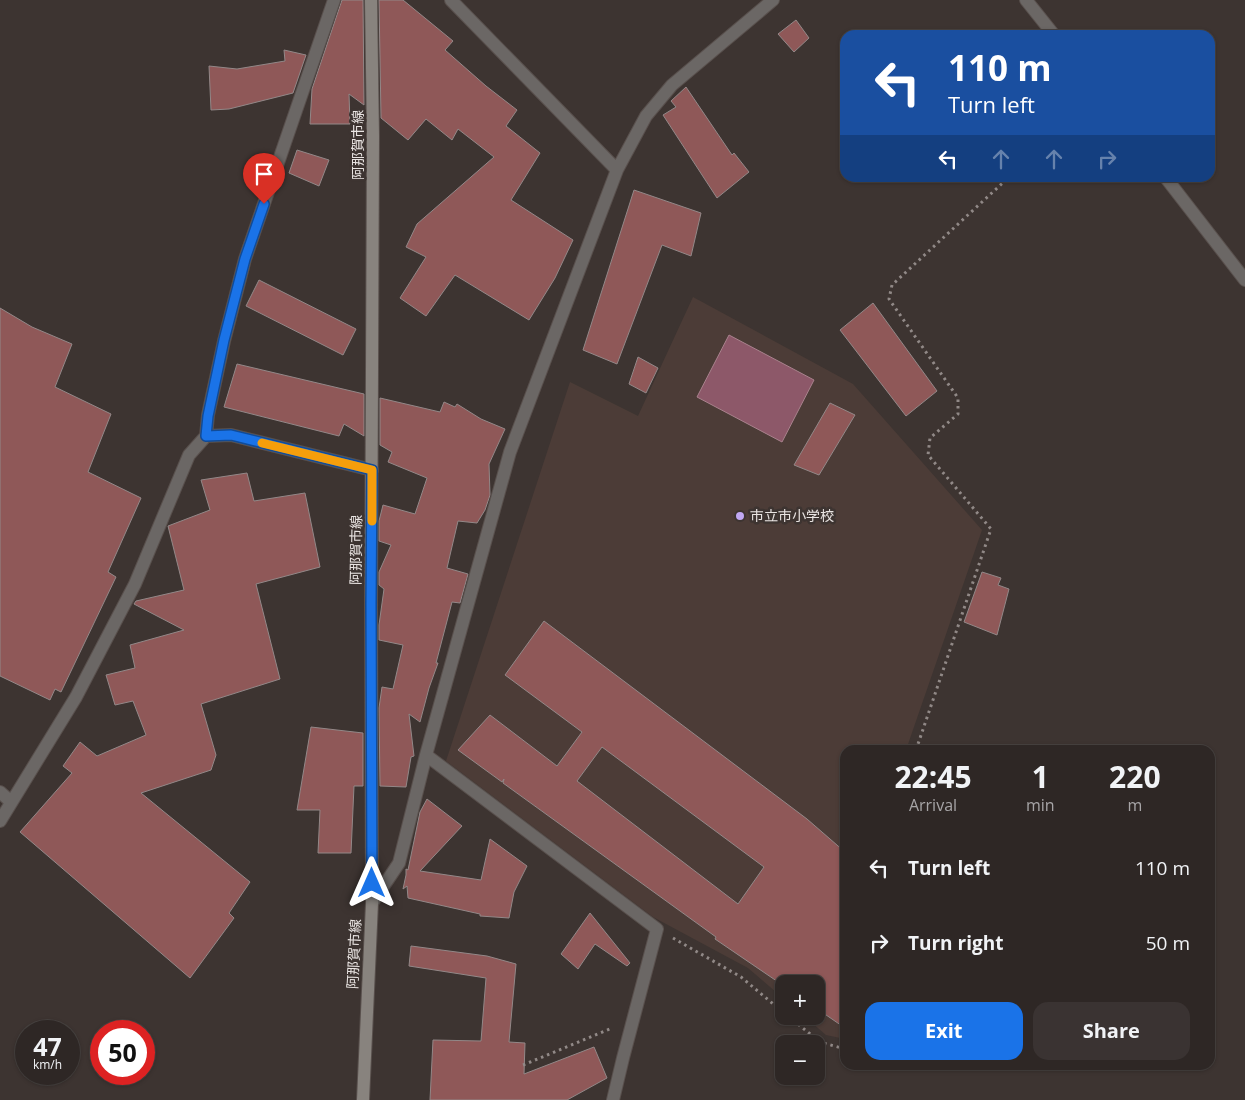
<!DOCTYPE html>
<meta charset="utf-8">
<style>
body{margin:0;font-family:"Open Sans","Noto Sans JP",sans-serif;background:#3a3332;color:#f1f3f6;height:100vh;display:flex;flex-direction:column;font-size:19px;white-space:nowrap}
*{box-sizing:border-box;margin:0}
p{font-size:16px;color:#a7a5a7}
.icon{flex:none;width:28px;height:28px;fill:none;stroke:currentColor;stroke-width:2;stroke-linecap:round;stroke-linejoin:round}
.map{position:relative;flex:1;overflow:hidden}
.details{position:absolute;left:840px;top:745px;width:375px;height:325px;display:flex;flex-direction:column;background:#2e2725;border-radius:15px;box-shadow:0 1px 4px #0004,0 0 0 1px #494442}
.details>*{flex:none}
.hud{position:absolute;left:840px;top:30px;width:375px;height:152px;border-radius:15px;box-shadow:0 1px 4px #0004,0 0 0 1px #494442;background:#1a4fa0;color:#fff;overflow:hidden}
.tools{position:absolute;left:775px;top:975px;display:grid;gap:10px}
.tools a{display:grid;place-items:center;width:50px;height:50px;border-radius:10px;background:#2e2725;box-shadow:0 1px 4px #0004,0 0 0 1px #494442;font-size:25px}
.speed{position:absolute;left:15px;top:1020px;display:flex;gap:10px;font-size:25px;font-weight:700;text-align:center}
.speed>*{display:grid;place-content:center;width:65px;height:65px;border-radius:50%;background:#2e2725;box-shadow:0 1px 4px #0004,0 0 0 1px #494442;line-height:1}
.speed small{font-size:12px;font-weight:400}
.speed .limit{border:8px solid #d22;background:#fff;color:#111}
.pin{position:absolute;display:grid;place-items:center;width:42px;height:42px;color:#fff;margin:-51px -21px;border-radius:50% 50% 50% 0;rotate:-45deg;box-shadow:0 0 5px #0007}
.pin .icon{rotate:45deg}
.me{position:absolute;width:55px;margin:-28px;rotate:0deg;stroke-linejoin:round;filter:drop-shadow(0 0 4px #0008)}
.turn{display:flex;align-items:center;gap:18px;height:105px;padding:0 25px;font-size:22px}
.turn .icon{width:65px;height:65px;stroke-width:2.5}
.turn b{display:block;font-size:35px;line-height:42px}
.lanes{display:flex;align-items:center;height:48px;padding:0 25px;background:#0003;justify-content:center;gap:25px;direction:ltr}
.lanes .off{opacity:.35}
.eta{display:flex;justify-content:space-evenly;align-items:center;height:85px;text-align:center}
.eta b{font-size:30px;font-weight:700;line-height:35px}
.cta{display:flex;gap:10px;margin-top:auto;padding:10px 25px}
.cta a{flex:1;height:58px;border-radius:15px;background:#1a73e8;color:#fff;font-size:20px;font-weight:700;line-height:58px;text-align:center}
.cta a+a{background:#3a3332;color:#f1f3f6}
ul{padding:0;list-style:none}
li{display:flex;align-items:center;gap:15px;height:75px;padding:0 25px}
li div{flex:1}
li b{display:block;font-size:19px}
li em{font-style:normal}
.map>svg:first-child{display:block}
.built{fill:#4c3c37}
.water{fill:#8d5869;stroke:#a9828d}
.building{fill:#8f5858;stroke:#938888;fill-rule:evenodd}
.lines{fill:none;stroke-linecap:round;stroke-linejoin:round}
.minor-casing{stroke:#59504d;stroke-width:14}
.secondary-casing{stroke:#59504d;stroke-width:14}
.path{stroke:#918987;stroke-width:3;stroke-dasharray:2.5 4;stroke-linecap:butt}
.minor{stroke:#6b6765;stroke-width:12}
.secondary{stroke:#88837e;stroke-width:12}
.route-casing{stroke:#114b97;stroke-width:12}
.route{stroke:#1a73e8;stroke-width:9}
.slow{stroke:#f59e0b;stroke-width:9}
.poi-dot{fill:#c1a8f3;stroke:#3d3431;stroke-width:2}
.labels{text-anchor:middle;stroke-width:5;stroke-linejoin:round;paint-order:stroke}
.street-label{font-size:14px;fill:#e9e4e2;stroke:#3d3431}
.poi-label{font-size:14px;fill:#e9e4e2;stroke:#3d3431;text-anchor:start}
</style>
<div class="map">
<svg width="1245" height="1100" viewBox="0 0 1245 1100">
<rect width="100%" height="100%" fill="#3d3431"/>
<path class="built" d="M 693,297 L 853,384 L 982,530 L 906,750 L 845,750 L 845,1039 L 826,1035 L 804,1016 L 816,1016 L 816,984 L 784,984 L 784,999 L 748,968 L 653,917 L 446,761 L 570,382 L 638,416 Z"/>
<path class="water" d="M 729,335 L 814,380 L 782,442 L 697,397 Z"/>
<path class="building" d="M 342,0 L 363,0 L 364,105 L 349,94 L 350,124 L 310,124 L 312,89 Z
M 379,0 L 403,0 L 453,41 L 445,50 L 486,86 L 517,110 L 506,126 L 540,153 L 511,200 L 573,240 L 555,278 L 529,320 L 455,275 L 426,316 L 400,298 L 426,257 L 406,247 L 417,224 L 494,157 L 458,129 L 452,140 L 426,119 L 408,140 L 381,118 Z
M 796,20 L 809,38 L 794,52 L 778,34 Z
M 284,50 L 306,55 L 293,93 L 229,109 L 211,110 L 209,66 L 237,69 L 285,61 Z
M 686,87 L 732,155 L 734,153 L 749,172 L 717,198 L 663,115 L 676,107 L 671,101 Z
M 297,150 L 329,160 L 319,186 L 289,173 Z
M 634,190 L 701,213 L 691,256 L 662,245 L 617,364 L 583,350 Z
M 259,280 L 356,329 L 343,355 L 246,306 Z
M 873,303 L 937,391 L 906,416 L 840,330 Z
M 0,308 L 32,327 L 72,344 L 55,387 L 111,414 L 88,472 L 141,498 L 108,572 L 116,577 L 61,692 L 55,689 L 50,700 L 0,676 Z
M 638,357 L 658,368 L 646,393 L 629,384 Z
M 237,364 L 364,394 L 364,436 L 344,424 L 339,436 L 224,407 Z
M 380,398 L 440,412 L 444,402 L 455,407 L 457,404 L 481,419 L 505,429 L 489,464 L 490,495 L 485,510 L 477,523 L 458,521 L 447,568 L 468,574 L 460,603 L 452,602 L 436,663 L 438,663 L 429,688 L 420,722 L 409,714 L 414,756 L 411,757 L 406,787 L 380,786 L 379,708 L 382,687 L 393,689 L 403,645 L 379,640 L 379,625 L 384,589 L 379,585 L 379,572 L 391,545 L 379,541 L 379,521 L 383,505 L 415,514 L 427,478 L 388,462 L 392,452 L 380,445 Z
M 830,403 L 855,415 L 819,475 L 794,465 Z
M 247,473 L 254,501 L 305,493 L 320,567 L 256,584 L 280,679 L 201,704 L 216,755 L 211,770 L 141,793 L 250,882 L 229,913 L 234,918 L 190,978 L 20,832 L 72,773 L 63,766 L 80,742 L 97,756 L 146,735 L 133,701 L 115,705 L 106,675 L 135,668 L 130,645 L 184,630 L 134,604 L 136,601 L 184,590 L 168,526 L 210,510 L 201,480 Z
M 982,572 L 1001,578 L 998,585 L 1009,589 L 997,635 L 964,622 Z
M 544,621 L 807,819 L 845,852 L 845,1028 L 816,1008 L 816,984 L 784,984 L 784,986 L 715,939 L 716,937 L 503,783 L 504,779 L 502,782 L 458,750 L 490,715 L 557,766 L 582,732 L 505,675 ZM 602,747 L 764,867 L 738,904 L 577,781 Z
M 311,727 L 363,733 L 363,786 L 354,786 L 351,853 L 318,853 L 320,810 L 297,810 Z
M 427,799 L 462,826 L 420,871 L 481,880 L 490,839 L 527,866 L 514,892 L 509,918 L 480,916 L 480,914 L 408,898 L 407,886 L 403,889 L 406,875 L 406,869 L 408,870 L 420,812 Z
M 590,913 L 630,963 L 627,966 L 595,944 L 578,969 L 561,954 Z
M 411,946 L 487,956 L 516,964 L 509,1042 L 525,1043 L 524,1074 L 594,1047 L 607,1078 L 567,1100 L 430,1100 L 433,1040 L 481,1041 L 486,978 L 409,966 Z"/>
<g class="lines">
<defs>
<path id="minor" d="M 451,0 L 617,170
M 1026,0 L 1054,35
M 1166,178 L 1245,280
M 206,436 L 208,415 L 224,341 L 245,259 L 334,0
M 426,755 L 657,929 L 623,1058 L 613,1100
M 0,792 L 11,802
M 0,821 L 76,697 L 135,584 L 189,455 L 206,436 L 231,435 L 372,470
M 372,903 L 399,863 L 426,755 L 510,452 L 617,170 L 646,116 L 672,85 L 773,0"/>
<path id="secondary" d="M 363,1100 L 372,903 L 371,604 L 373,136 L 371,0"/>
</defs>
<use href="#minor" class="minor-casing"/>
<use href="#secondary" class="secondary-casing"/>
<path class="path" d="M 916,750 L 991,529 L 928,455 L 930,438 L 958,414 L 958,398 L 889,299 L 892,285 L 1008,178
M 673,938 L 741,977 L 784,1013
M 788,1016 L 820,1042 L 845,1049
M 523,1065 L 612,1028"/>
<use href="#minor" class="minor"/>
<use href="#secondary" class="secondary"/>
</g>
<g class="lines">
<defs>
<path id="route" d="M 264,204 L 245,259 L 224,340 L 208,416 L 206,436 L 231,435 L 372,470 L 371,604 L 372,883"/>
</defs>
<use href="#route" class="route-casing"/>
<use href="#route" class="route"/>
<path class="slow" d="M 262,443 L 372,470 L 372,521"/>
</g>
<circle class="poi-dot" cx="740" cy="516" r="5"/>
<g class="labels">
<g class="street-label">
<text transform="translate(358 145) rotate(-90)" y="5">阿那賀市線</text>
<text transform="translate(356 550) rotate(-89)" y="5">阿那賀市線</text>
<text transform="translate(354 954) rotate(-87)" y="5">阿那賀市線</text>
</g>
<g class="poi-label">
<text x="750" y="521">市立市小学校</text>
</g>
</g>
</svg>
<div class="tools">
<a>+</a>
<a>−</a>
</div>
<div class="speed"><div>47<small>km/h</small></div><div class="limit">50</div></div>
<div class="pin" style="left:264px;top:204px;background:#d93025"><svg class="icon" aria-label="arrive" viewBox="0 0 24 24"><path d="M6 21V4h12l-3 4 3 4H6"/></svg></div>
<svg class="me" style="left:372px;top:883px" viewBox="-20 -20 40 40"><path d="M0-17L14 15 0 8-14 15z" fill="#1a73e8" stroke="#fff" stroke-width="4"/></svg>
<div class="hud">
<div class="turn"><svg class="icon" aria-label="left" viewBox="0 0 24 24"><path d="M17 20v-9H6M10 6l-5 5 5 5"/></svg><div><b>110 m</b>Turn left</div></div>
<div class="lanes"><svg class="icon" aria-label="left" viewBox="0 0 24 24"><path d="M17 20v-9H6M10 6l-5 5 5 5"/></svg><svg class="icon off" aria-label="ahead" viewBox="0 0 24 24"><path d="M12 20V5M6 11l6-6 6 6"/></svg><svg class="icon off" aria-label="ahead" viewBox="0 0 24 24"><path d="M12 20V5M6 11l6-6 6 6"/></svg><svg class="icon off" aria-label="right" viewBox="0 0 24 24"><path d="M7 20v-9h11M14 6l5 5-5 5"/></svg></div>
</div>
<section class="details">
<div class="eta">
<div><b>22:45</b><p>Arrival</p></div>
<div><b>1</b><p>min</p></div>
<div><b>220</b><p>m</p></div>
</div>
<ul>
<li><svg class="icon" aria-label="left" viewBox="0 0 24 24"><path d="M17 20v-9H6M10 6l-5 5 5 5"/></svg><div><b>Turn left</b></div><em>110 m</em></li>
<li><svg class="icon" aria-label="right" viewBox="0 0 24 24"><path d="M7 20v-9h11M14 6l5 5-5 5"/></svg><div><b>Turn right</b></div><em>50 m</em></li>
</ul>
<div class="cta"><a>Exit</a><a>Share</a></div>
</section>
</div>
